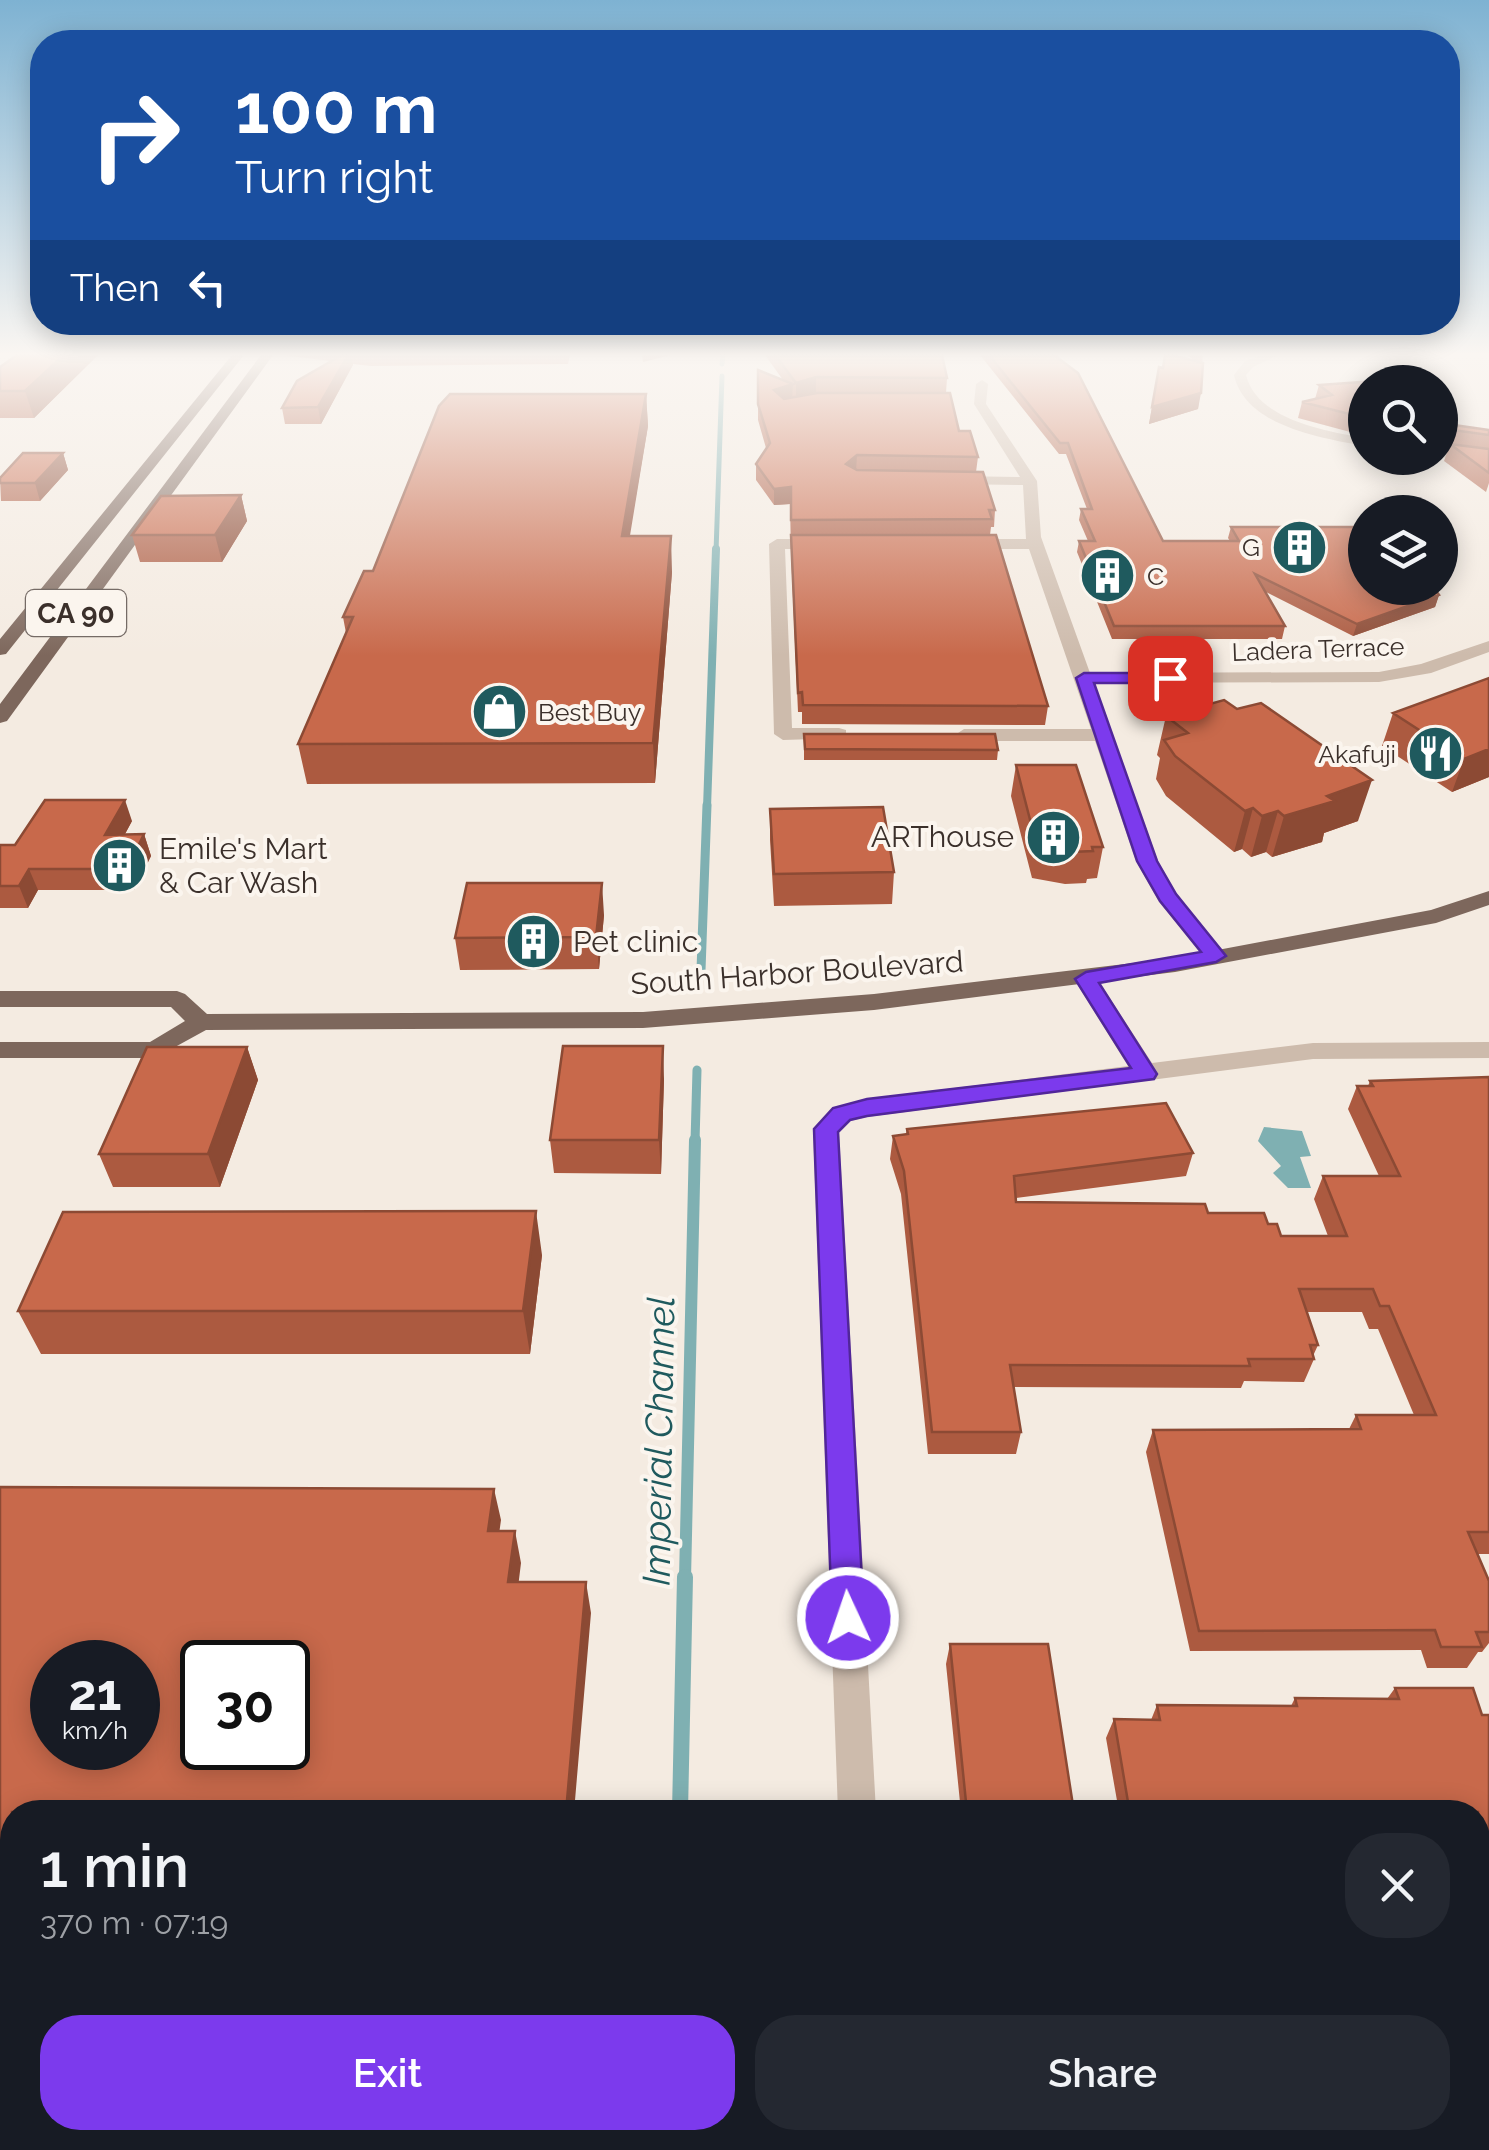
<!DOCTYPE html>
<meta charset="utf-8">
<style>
body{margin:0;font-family:Raleway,sans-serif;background:#242831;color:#f1f3f6;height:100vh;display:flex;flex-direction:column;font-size:38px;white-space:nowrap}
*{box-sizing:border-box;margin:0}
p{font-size:32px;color:#9ea1a6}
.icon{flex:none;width:55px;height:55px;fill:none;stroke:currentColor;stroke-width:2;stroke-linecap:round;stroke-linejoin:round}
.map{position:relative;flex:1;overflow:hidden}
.drawer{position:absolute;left:0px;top:1800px;width:1490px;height:350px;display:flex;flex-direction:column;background:#171b24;border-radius:40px 40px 0 0;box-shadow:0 5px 25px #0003}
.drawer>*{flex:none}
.hud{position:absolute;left:30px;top:30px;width:1430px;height:305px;border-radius:40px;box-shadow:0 5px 25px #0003;background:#1a4fa0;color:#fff;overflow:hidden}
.controls{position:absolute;left:1348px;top:365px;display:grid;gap:20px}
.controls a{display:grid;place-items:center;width:110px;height:110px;border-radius:50%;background:#171b24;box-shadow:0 5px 25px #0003;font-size:50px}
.speed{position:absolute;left:30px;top:1640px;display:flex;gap:20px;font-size:50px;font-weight:700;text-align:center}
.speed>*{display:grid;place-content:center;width:130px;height:130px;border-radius:50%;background:#171b24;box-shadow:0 5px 25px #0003;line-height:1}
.speed small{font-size:25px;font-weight:400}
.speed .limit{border:5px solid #111;border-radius:15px;background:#fff;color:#111}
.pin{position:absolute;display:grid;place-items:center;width:85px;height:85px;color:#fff;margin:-42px;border-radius:20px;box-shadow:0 5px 15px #0006}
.me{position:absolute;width:110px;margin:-55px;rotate:357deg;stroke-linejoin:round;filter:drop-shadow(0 0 8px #0008)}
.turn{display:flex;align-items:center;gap:35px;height:210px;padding:0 40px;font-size:45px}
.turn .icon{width:130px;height:130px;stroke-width:2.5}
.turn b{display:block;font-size:70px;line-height:85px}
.then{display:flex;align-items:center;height:95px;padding:0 40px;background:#0003;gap:20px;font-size:38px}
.round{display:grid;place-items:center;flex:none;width:105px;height:105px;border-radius:40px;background:#242831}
.summary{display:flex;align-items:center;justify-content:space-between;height:170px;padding:0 40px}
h1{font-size:60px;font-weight:600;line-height:75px}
.button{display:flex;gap:20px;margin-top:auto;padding:20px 40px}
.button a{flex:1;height:115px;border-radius:40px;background:#7c3aed;color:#fff;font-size:40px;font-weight:600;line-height:115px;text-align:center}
.button a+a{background:#242831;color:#f1f3f6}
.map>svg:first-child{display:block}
.water{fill:#7fb0b2}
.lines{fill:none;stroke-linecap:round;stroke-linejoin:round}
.stream-far4{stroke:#7fb0b2;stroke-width:5}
.stream-far3{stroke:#7fb0b2;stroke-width:8}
.stream-far2{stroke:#7fb0b2;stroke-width:9}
.stream-far1{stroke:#7fb0b2;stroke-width:12}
.stream{stroke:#7fb0b2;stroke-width:16}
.street{fill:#cdbbac;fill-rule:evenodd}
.primary{fill:#7d675c;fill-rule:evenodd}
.wall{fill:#ac5a40}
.shaded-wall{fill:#8c4a34}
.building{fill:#c8694b;stroke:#8c4a34;stroke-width:2.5;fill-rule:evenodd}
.route{fill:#7c3aed;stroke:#51269a;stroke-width:2.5}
.labels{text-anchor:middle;stroke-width:8;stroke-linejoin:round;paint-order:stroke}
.far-poi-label{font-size:25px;fill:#3b302b;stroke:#fbf5ee;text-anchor:end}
.far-street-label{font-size:25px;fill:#3b302b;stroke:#fbf5ee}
.shield{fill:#fbf5ee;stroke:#756b66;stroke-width:2.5}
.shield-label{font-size:28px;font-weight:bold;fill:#3b302b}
.poi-label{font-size:30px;fill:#3b302b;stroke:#fbf5ee;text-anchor:start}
.street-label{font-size:30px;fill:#3b302b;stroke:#fbf5ee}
.near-water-label{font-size:38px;font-style:italic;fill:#1f5a5e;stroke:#fbf5ee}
</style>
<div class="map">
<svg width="1489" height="2150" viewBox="0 0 1489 2150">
<rect width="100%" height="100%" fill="#f4ebe1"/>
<path class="water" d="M 1264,1127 L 1302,1131 L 1311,1156 L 1300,1157 L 1311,1188 L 1288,1188 L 1273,1173 L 1281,1166 L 1258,1141 Z"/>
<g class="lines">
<path class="stream-far4" d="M 722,364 L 723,355
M 716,552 L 722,376"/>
<path class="stream-far3" d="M 707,808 L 716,549"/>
<path class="stream-far2" d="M 701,970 L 707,805
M 695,1142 L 697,1070"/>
<path class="stream-far1" d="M 685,1579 L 695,1140"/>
<path class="stream" d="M 680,1812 L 685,1577
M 674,2138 L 674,2150"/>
<path class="street" d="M 1262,355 L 1278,355 L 1253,367 L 1246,375 C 1257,420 1326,431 1365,438 L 1365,446 C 1321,438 1245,426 1234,375 L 1245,361 Z
M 982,380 L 988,384 L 986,404 L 1037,481 L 1041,537 L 1090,673 L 1379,672 L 1421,664 L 1489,641 L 1489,652 L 1431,673 L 1379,682 L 1093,683 L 1158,861 L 1176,894 L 1227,956 L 1224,961 L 1208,961 L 1159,902 L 1136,861 L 1095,741 L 964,741 L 955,735 L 964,729 L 1091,729 L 1029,549 L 966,549 L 958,544 L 966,539 L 1026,539 L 1023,485 L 955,484 L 948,480 L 955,476 L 1020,477 L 974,404 L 976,384 Z
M 1440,449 L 1489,456 L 1489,464 L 1440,457 Z
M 777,539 L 826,539 L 834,544 L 826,549 L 785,549 L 792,728 L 839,728 L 846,730 L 846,738 L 783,740 L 774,734 L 769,544 Z
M 1086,972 L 1094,974 L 1152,1063 L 1313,1043 L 1489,1042 L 1489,1058 L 1313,1059 L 867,1117 L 850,1121 L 839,1132 L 876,1812 L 838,1812 L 813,1129 L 833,1108 L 867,1099 L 1128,1066 L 1074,979 Z
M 850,2138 L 894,2138 L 895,2150 L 851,2150 Z"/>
<path class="primary" d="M 232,355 L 244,355 L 6,654 L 0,655 L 0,639 Z
M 261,355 L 273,355 L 7,721 L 0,723 L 0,704 Z
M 1489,891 L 1489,905 L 1436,923 L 1175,972 L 874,1010 L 643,1028 L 206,1030 L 155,1058 L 0,1058 L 0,1042 L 150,1042 L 185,1021 L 171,1007 L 0,1007 L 0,991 L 177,991 L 185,994 L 207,1014 L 643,1012 L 874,994 L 1175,958 L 1431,910 Z"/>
</g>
<path class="wall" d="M 17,355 L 98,355 L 34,418 L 0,418 L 0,367 Z
M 281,355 L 570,355 L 568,364 L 371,366 L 353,364 L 321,424 L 285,424 L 282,408 L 331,361 Z
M 765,355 L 861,355 L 862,356 L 947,378 L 946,393 L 959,431 L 978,457 L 976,472 L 995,510 L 994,527 L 991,527 L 990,535 L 1048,706 L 1045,725 L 802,724 L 802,712 L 798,712 L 791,553 L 790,504 L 774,505 L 756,480 L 756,464 L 766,448 L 758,420 L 758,370 L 783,380 Z
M 980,355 L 1061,355 L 1057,356 L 1163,541 L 1230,541 L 1228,538 L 1231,527 L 1439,595 L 1435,607 L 1353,636 L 1266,592 L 1285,626 L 1282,639 L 1112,639 L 1077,552 L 1079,541 L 1088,541 L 1079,520 L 1081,509 L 1087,509 L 1066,454 L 1059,454 Z
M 1187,355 L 1203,355 L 1198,409 L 1149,424 L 1159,367 L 1194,360 Z
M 1365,382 L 1365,436 L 1298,418 L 1302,402 L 1315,399 L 1319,385 Z
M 646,394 L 648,426 L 629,536 L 672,572 L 655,783 L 307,784 L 298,744 L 346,633 L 343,617 L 373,571 Z
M 1440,423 L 1489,430 L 1489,483 L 1486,492 L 1444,461 L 1449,447 L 1440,447 Z
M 63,453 L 68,470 L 40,501 L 1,501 L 0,478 Z
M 241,495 L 247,521 L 222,562 L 140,562 L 132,535 Z
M 1489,678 L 1489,777 L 1452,792 L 1382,746 L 1393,713 Z
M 1166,716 L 1358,821 L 1324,833 L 1322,842 L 1272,857 L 1266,852 L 1251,857 L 1242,849 L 1234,852 L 1166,796 L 1156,779 L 1160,758 L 1157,755 Z
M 804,734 L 998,750 L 997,760 L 804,760 Z
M 1016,765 L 1103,847 L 1097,878 L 1087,879 L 1086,883 L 1065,884 L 1032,878 L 1011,796 Z
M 770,809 L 894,872 L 892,904 L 774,906 L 770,840 Z
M 132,821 L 125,834 L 144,834 L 151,856 L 134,890 L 38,890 L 28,908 L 0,908 L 0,845 L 15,845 Z
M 604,915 L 599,969 L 460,970 L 455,938 Z
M 247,1047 L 258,1080 L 220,1187 L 113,1187 L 99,1154 Z
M 1489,1077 L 1489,1554 L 1478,1554 L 1489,1581 L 1489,1643 L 1482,1652 L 1478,1652 L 1467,1668 L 1427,1668 L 1421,1650 L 1190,1651 L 1146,1452 L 1153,1430 L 1349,1429 L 1356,1415 L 1414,1415 L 1378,1329 L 1369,1329 L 1362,1312 L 1307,1312 L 1318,1345 L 1313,1356 L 1314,1359 L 1304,1382 L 1244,1381 L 1241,1388 L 1014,1387 L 1021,1432 L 1016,1454 L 928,1454 L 901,1194 L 890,1159 L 893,1136 L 906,1134 L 907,1129 L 1193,1153 L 1186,1176 L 1016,1198 L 1016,1202 L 1208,1213 L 1268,1224 L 1281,1236 L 1328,1236 L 1314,1199 L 1323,1176 L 1379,1176 L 1348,1109 L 1357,1086 L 1368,1086 L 1370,1081 Z
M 664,1079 L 661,1174 L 554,1173 L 550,1140 Z
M 542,1255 L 530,1354 L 41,1354 L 18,1311 Z
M 950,1644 L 1074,1812 L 961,1812 L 946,1664 Z
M 1395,1688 L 1482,1715 L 1489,1715 L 1489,2029 L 1478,2029 L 1478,1812 L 1119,1812 L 1106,1738 L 1114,1719 L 1151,1720 L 1157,1705 L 1291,1706 L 1295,1698 L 1387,1699 Z
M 994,2138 L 1117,2138 L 1114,2141 L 994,2141 Z"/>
<path class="shaded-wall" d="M 64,355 L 98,355 L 34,418 L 25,391 Z
M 348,355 L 351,355 L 353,365 L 321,424 L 318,407 Z
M 642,355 L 671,355 L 643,362 Z
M 816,377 L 816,392 L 796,398 L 796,383 Z
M 793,384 L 792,399 L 774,405 L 774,390 Z
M 1201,393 L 1198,409 L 1149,424 L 1152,407 Z
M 646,394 L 648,426 L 624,572 L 622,536 Z
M 63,453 L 68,470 L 40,501 L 35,483 Z
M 857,455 L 856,471 L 846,464 Z
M 791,487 L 790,504 L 774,505 L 774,489 Z
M 241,495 L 247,521 L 222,562 L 215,535 Z
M 671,536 L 672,572 L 655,783 L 653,743 Z
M 1439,595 L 1435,607 L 1353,636 L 1357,624 Z
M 1489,749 L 1489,777 L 1452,792 L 1464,759 Z
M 1372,780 L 1358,821 L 1324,833 L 1322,842 L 1272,857 L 1284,816 L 1327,796 Z
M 125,800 L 132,821 L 113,856 L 105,835 Z
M 1253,808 L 1242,849 L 1234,852 L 1245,811 Z
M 1278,811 L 1266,852 L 1251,857 L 1262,816 Z
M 144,834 L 151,856 L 134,890 L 127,869 Z
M 29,869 L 38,890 L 28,908 L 19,886 Z
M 602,883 L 604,915 L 599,969 L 596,937 Z
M 663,1046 L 664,1079 L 661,1174 L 659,1140 Z
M 247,1047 L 258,1080 L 220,1187 L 208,1154 Z
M 536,1211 L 542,1255 L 530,1354 L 523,1311 Z
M 494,1489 L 501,1520 L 495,1563 L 488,1531 Z
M 515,1531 L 521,1563 L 515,1612 L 508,1582 Z
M 586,1582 L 591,1613 L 574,1812 L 566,1812 Z
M 536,2138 L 546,2138 L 545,2150 L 535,2150 Z"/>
<path class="building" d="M 17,355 L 64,355 L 25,391 L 0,391 L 0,367 Z
M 342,355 L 348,355 L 318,407 L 282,408 L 297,381 Z
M 775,355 L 861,355 L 862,356 L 872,355 L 942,355 L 947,378 L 816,377 L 796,383 Z
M 989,355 L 1054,355 L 1078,373 L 1163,541 L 1239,541 L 1231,527 L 1365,527 L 1365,588 L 1434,588 L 1439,595 L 1357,624 L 1255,574 L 1285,626 L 1114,626 L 1079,541 L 1095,541 L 1081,509 L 1092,509 L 1068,443 L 1060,443 Z
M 1165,355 L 1173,355 L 1203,363 L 1201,393 L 1152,407 L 1159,367 L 1163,368 Z
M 758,370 L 793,384 L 774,390 L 784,399 L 817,393 L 950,393 L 959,431 L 970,431 L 978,457 L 857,455 L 846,464 L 857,470 L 983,472 L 995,510 L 989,510 L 992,519 L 791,520 L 791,487 L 774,489 L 756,464 L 770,443 L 758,404 Z
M 1375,381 L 1378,382 L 1365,382 L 1365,418 L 1302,402 L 1332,395 L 1319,385 Z
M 450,394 L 646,394 L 622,536 L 671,536 L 653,743 L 298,744 L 353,617 L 343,617 L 364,571 L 373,571 L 439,406 Z
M 1440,423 L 1489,430 L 1489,435 L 1446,429 L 1442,439 L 1440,438 Z
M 1450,444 L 1489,449 L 1489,473 Z
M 23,453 L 63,453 L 35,483 L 0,483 L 0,478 Z
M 241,495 L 215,535 L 132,535 L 161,496 Z
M 791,535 L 996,535 L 1048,706 L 803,705 L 802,692 L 798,693 Z
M 1489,678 L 1489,749 L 1464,759 L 1393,713 Z
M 1224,700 L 1237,709 L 1261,703 L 1372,780 L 1327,796 L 1335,801 L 1284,816 L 1278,811 L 1262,816 L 1253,808 L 1245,811 L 1175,756 L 1164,740 L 1188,733 L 1166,716 Z
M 804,734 L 995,734 L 998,750 L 805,749 Z
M 1016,765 L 1076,765 L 1103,847 L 1092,847 L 1093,851 L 1071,852 L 1037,847 Z
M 45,800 L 125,800 L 105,835 L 144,834 L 127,869 L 29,869 L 19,886 L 0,886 L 0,845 L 15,845 Z
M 883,807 L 894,872 L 774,874 L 770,809 Z
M 467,883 L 602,883 L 596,937 L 455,938 Z
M 563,1046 L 663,1046 L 659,1140 L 550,1140 Z
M 147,1047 L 247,1047 L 208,1154 L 99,1154 Z
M 1489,1077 L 1489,1532 L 1468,1532 L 1489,1581 L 1489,1632 L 1476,1632 L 1482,1647 L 1441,1647 L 1435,1630 L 1199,1631 L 1153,1430 L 1361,1429 L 1356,1415 L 1436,1415 L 1389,1306 L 1380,1306 L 1373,1289 L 1299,1289 L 1318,1345 L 1310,1345 L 1314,1359 L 1248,1359 L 1250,1366 L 1010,1365 L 1021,1432 L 932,1432 L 904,1171 L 893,1136 L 908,1134 L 907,1129 L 1166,1103 L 1193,1153 L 1014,1176 L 1016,1202 L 1205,1204 L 1208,1213 L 1264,1213 L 1268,1224 L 1277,1224 L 1281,1236 L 1347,1236 L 1323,1176 L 1400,1176 L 1357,1086 L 1373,1086 L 1370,1081 Z
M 536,1211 L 523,1311 L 18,1311 L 63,1212 Z
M 0,1487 L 494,1489 L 488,1531 L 515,1531 L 508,1582 L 586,1582 L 566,1812 L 12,1812 L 12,2138 L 536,2138 L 535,2150 L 0,2150 ZM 52,1662 L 138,1662 L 138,1748 L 52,1748 ZM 202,1662 L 288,1662 L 288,1748 L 202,1748 Z
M 950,1644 L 1048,1644 L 1074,1812 L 967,1812 Z
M 1395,1688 L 1473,1688 L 1482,1715 L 1489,1715 L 1489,2014 L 1478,2013 L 1478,1812 L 1129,1808 L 1114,1719 L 1160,1720 L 1157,1705 L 1297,1706 L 1295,1698 L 1399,1699 Z
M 1489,2082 L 1489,2150 L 1208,2150 L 1242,2138 L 1478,2138 L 1478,2086 Z"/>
<linearGradient id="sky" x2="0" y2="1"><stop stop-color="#7eb2d2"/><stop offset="0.54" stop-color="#faf6f2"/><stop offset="1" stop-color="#faf6f2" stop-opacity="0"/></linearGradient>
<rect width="1489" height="656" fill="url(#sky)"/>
<path class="route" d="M 1084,673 L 1170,673 L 1178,678 L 1170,683 L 1094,683 L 1157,861 L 1176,894 L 1226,956 L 1216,962 L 1099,983 L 1157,1074 L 1154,1079 L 867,1116 L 850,1120 L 838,1132 L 864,1618 L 859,1629 L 848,1633 L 836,1629 L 832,1618 L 814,1129 L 833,1108 L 867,1099 L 1131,1068 L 1075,979 L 1086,972 L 1201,952 L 1160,901 L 1137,861 L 1076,678 Z"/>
<defs>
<symbol id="building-disc" viewBox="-11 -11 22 22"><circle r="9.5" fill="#1f5a5e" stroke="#fbf5ee"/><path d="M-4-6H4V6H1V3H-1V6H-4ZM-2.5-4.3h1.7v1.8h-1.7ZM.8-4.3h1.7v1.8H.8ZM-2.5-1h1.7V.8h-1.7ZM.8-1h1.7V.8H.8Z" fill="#fff"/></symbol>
<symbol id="shop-disc" viewBox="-11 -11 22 22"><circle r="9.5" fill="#1f5a5e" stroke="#fbf5ee"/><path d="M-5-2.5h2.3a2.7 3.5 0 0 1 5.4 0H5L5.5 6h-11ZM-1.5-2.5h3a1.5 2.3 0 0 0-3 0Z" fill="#fff"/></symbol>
<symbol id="restaurant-disc" viewBox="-11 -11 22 22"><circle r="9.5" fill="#1f5a5e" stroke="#fbf5ee"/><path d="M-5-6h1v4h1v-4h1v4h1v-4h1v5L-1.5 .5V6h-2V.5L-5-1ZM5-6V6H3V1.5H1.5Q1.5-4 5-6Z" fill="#fff"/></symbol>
</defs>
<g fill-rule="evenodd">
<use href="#building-disc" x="1268" y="516" width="63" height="63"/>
<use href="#building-disc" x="1076" y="544" width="63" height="63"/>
<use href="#shop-disc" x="468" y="680" width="63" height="63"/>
<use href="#restaurant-disc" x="1404" y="722" width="63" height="63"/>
<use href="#building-disc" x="1022" y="806" width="63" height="63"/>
<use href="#building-disc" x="88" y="834" width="63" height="63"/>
<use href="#building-disc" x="502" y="910" width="63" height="63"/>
</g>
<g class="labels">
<g class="far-poi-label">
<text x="1260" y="556">G</text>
<text x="1147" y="585" text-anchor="start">C</text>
<text x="538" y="721" text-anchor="start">Best Buy</text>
<text x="1396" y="763">Akafuji</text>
</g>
<g class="far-street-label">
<text transform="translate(1318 649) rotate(-2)" y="9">Ladera Terrace</text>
</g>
<rect class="shield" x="26" y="590" width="100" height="46" rx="8"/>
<g class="shield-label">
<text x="76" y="623">CA 90</text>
</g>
<g class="poi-label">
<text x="1014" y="847" text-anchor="end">ARThouse</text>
<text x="159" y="859">Emile's Mart<tspan x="159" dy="34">&amp; Car Wash</tspan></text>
<text x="573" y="952">Pet clinic</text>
</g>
<g class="street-label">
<text transform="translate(797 973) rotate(-4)" y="10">South Harbor Boulevard</text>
</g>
<g class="near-water-label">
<text transform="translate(659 1441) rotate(-89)" y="13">Imperial Channel</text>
</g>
</g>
</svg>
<div class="controls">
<a><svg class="icon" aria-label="search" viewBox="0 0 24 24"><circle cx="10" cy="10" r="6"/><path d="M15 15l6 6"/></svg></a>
<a><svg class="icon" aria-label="layers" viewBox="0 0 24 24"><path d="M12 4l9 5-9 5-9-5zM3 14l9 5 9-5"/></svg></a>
</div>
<div class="speed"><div>21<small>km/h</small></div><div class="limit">30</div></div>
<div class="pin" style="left:1170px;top:678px;background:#d93025"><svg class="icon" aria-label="arrive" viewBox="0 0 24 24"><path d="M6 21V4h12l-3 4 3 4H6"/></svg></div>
<svg class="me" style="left:848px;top:1618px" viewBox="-20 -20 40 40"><circle r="17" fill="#7c3aed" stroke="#fff" stroke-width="3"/><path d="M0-11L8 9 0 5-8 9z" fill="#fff"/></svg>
<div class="hud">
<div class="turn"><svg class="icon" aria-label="right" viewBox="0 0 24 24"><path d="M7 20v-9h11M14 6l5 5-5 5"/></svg><div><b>100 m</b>Turn right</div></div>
<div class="then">Then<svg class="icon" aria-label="left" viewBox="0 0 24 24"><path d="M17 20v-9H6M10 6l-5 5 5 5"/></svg></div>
</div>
<section class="drawer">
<div class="summary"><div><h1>1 min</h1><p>370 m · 07:19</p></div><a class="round"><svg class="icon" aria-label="close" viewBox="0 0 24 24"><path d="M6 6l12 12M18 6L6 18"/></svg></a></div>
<div class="button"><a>Exit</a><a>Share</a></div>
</section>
</div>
